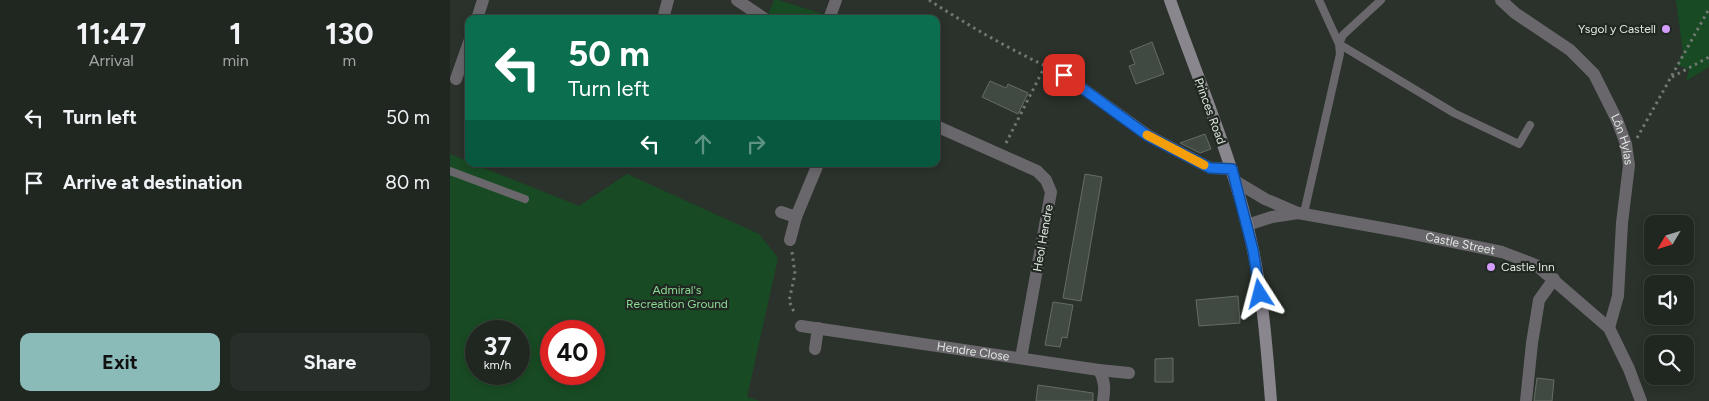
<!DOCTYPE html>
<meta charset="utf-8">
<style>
body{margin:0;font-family:Figtree,sans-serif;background:#282e29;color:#f1f3f6;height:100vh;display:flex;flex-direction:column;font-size:19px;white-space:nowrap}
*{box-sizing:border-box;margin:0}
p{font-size:16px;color:#a2a5a5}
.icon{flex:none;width:28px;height:28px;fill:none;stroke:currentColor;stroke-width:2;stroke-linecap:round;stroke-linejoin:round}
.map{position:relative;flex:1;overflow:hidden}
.side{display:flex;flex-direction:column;background:#202620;width:450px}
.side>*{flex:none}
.hud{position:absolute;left:15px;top:15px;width:475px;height:152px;border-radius:10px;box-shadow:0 2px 8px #0003,0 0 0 1px #3d433e;background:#0b6e4f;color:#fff;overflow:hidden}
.needle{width:32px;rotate:232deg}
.tools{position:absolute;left:1194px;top:215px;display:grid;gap:10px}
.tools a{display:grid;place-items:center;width:50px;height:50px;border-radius:10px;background:#202620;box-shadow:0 2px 8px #0003,0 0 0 1px #3d433e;font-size:25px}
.speed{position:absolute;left:15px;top:320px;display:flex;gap:10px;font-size:25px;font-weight:700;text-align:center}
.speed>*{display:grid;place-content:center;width:65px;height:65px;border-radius:50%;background:#202620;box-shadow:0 2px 8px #0003,0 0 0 1px #3d433e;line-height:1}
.speed small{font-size:12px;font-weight:400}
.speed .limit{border:8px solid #d22;background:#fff;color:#111}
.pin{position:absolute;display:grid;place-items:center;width:42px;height:42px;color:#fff;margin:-21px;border-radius:10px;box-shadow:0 2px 8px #0006}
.me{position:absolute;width:55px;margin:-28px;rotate:351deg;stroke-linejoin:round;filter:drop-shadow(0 0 4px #0008)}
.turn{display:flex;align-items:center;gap:18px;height:105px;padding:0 20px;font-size:22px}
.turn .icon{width:65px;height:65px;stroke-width:2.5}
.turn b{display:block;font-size:35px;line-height:42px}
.lanes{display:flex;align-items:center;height:48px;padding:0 20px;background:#0003;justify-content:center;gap:25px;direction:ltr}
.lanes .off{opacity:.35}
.eta{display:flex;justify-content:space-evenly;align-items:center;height:85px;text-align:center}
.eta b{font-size:30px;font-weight:700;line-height:35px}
.primary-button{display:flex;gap:10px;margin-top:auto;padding:10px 20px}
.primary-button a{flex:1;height:58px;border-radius:10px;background:#8bbbb9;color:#111;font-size:20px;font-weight:700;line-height:58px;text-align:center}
.primary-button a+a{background:#282e29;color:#f1f3f6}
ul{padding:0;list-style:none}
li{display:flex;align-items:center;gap:15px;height:65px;padding:0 20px}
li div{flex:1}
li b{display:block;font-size:19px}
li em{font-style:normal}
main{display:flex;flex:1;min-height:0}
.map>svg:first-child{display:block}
.green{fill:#184b23;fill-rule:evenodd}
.building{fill:#414a42;stroke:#646d65}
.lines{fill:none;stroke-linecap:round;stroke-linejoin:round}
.path{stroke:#717872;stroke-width:3;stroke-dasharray:2.5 4;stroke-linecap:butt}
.lane{stroke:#6a676c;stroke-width:8}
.street{stroke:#6a676c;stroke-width:12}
.secondary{stroke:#8a868d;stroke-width:12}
.route-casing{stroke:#114b97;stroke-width:12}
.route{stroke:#1a73e8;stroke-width:9}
.slow{stroke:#f59e0b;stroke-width:9}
.poi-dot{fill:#d29dfd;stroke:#202821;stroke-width:2}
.labels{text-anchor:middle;stroke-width:4.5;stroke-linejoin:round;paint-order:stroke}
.poi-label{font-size:12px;fill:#e0e6e1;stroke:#202821;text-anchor:end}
.street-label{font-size:12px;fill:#e0e6e1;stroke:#202821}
.park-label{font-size:12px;fill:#8bd995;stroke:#202821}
</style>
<main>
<section class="side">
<div class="eta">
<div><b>11:47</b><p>Arrival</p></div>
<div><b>1</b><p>min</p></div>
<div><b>130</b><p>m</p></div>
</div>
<ul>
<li><svg class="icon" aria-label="left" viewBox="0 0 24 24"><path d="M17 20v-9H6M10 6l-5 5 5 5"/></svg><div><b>Turn left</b></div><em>50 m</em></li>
<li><svg class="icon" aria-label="arrive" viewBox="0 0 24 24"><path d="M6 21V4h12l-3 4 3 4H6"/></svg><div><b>Arrive at destination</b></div><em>80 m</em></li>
</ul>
<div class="primary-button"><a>Exit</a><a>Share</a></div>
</section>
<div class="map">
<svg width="1259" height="401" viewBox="0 0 1259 401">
<rect width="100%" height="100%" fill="#2a322b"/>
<path class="green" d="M 324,0 L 328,0 L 373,14 L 371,19 L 325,19 L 318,15 Z
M 1226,0 L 1259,0 L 1259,67 L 1236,81 L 1239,69 L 1227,65 L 1233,53 Z
M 0,154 L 19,162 L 19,164 L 24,164 L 129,206 L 177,174 L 309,234 L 328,258 L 297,397 L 310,401 L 0,401 ZM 26,331 L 69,331 L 69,374 L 26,374 ZM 101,331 L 144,331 L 144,374 L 101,374 Z"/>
<path class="building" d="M 702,42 L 714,74 L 686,84 L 679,66 L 685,64 L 680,51 Z
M 540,81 L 556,88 L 558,84 L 578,93 L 568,114 L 532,97 Z
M 755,134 L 761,149 L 750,153 L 730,143 Z
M 635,174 L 652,177 L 631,301 L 613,298 Z
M 788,296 L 790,323 L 749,326 L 746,300 Z
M 603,302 L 623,305 L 617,338 L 612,337 L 610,347 L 595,345 Z
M 723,358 L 723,382 L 705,382 L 705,359 Z
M 1087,378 L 1104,380 L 1102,401 L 1084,401 Z
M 588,385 L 643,393 L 643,401 L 586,401 Z"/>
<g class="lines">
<path class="path" d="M 479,0 C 519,26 559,49 602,69
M 1222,77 L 1259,57
M 1187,138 L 1259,9
M 556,143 L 595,66
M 342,252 L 345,274 L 339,301 L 345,314"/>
<path class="lane" d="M 931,0 L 893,35 L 889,44 L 1004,113 L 1069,144 L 1080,125
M 0,171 L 75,199
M 854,213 L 890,54 L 889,44 L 869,0"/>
<g class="street">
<path d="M 287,0 L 315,19"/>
<path id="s1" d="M 1051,0 L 1065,13 L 1120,50 L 1144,74 L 1167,120 L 1176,144 L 1179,165 L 1172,223 L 1168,296 L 1159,328"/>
<path d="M 27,19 L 33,0"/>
<path d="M 213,19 L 218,0"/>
<path d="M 379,19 L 386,0"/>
<path d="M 614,75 L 699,136 L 760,168 L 782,169"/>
<path d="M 6,79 L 19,42"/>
<path d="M 486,126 L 587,171 L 596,180 L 601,192 L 571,358"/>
<path id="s2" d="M 785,181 L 815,199 L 848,213 L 954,232 L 1052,252 L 1086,265 L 1159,328 L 1179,369 L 1191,401"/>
<path d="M 331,212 L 346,217 L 340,240"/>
<path d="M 346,217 L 368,164"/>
<path d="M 797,225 L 822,217 L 848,213"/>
<path id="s3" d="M 351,326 L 649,370 L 679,373"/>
<path d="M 365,349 L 368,328"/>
<path d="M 649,370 C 655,381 655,389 653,401"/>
<path d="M 1076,401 L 1082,343 L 1089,300 L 1104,279"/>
</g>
<path class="secondary" d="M 720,0 C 749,82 785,164 803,250 C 813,299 817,351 821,401"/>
</g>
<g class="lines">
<defs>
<path id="route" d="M 614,75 L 698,136 L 760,168 L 782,169 L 803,250 L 810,294"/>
</defs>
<use href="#route" class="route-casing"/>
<use href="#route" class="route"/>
<path class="slow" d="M 697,135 L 754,165"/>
</g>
<g class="poi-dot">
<circle cx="1216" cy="29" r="5"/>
<circle cx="1041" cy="267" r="5"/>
</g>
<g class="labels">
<g class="poi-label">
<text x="1206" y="33">Ysgol y Castell</text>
<text x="1051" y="271" text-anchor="start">Castle Inn</text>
</g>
<g class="street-label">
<text transform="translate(760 111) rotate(70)" y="4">Princes Road</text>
<text dy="4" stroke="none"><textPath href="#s1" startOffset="191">Lôn Hylas</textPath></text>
<text transform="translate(593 238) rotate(-80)" y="4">Heol Hendre</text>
<text dy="4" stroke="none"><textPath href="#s2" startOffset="236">Castle Street</textPath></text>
<text dy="4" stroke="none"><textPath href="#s3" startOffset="174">Hendre Close</textPath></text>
</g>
<g class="park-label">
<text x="227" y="294">Admiral's<tspan x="227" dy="14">Recreation Ground</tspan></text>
</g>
</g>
</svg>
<div class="tools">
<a><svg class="needle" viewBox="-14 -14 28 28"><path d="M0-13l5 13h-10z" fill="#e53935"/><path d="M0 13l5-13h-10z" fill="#a2a5a5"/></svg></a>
<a><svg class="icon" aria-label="sound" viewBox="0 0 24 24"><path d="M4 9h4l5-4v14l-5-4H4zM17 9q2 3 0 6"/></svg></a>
<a><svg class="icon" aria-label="search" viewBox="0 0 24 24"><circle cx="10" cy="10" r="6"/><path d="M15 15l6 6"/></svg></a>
</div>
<div class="speed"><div>37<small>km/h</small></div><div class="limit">40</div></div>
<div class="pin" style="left:614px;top:75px;background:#d93025"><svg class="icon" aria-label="arrive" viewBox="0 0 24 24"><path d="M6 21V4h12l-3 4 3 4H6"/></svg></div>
<svg class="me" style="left:810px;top:294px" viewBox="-20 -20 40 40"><path d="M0-17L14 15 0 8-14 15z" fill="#1a73e8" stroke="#fff" stroke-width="4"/></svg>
<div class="hud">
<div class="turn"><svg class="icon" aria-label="left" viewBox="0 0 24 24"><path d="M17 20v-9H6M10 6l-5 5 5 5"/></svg><div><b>50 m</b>Turn left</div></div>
<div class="lanes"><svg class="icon" aria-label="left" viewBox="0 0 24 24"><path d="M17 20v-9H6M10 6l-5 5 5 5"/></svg><svg class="icon off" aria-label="ahead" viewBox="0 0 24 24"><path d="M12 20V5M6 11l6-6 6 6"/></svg><svg class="icon off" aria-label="right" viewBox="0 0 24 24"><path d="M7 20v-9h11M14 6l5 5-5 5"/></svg></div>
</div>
</div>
</main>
